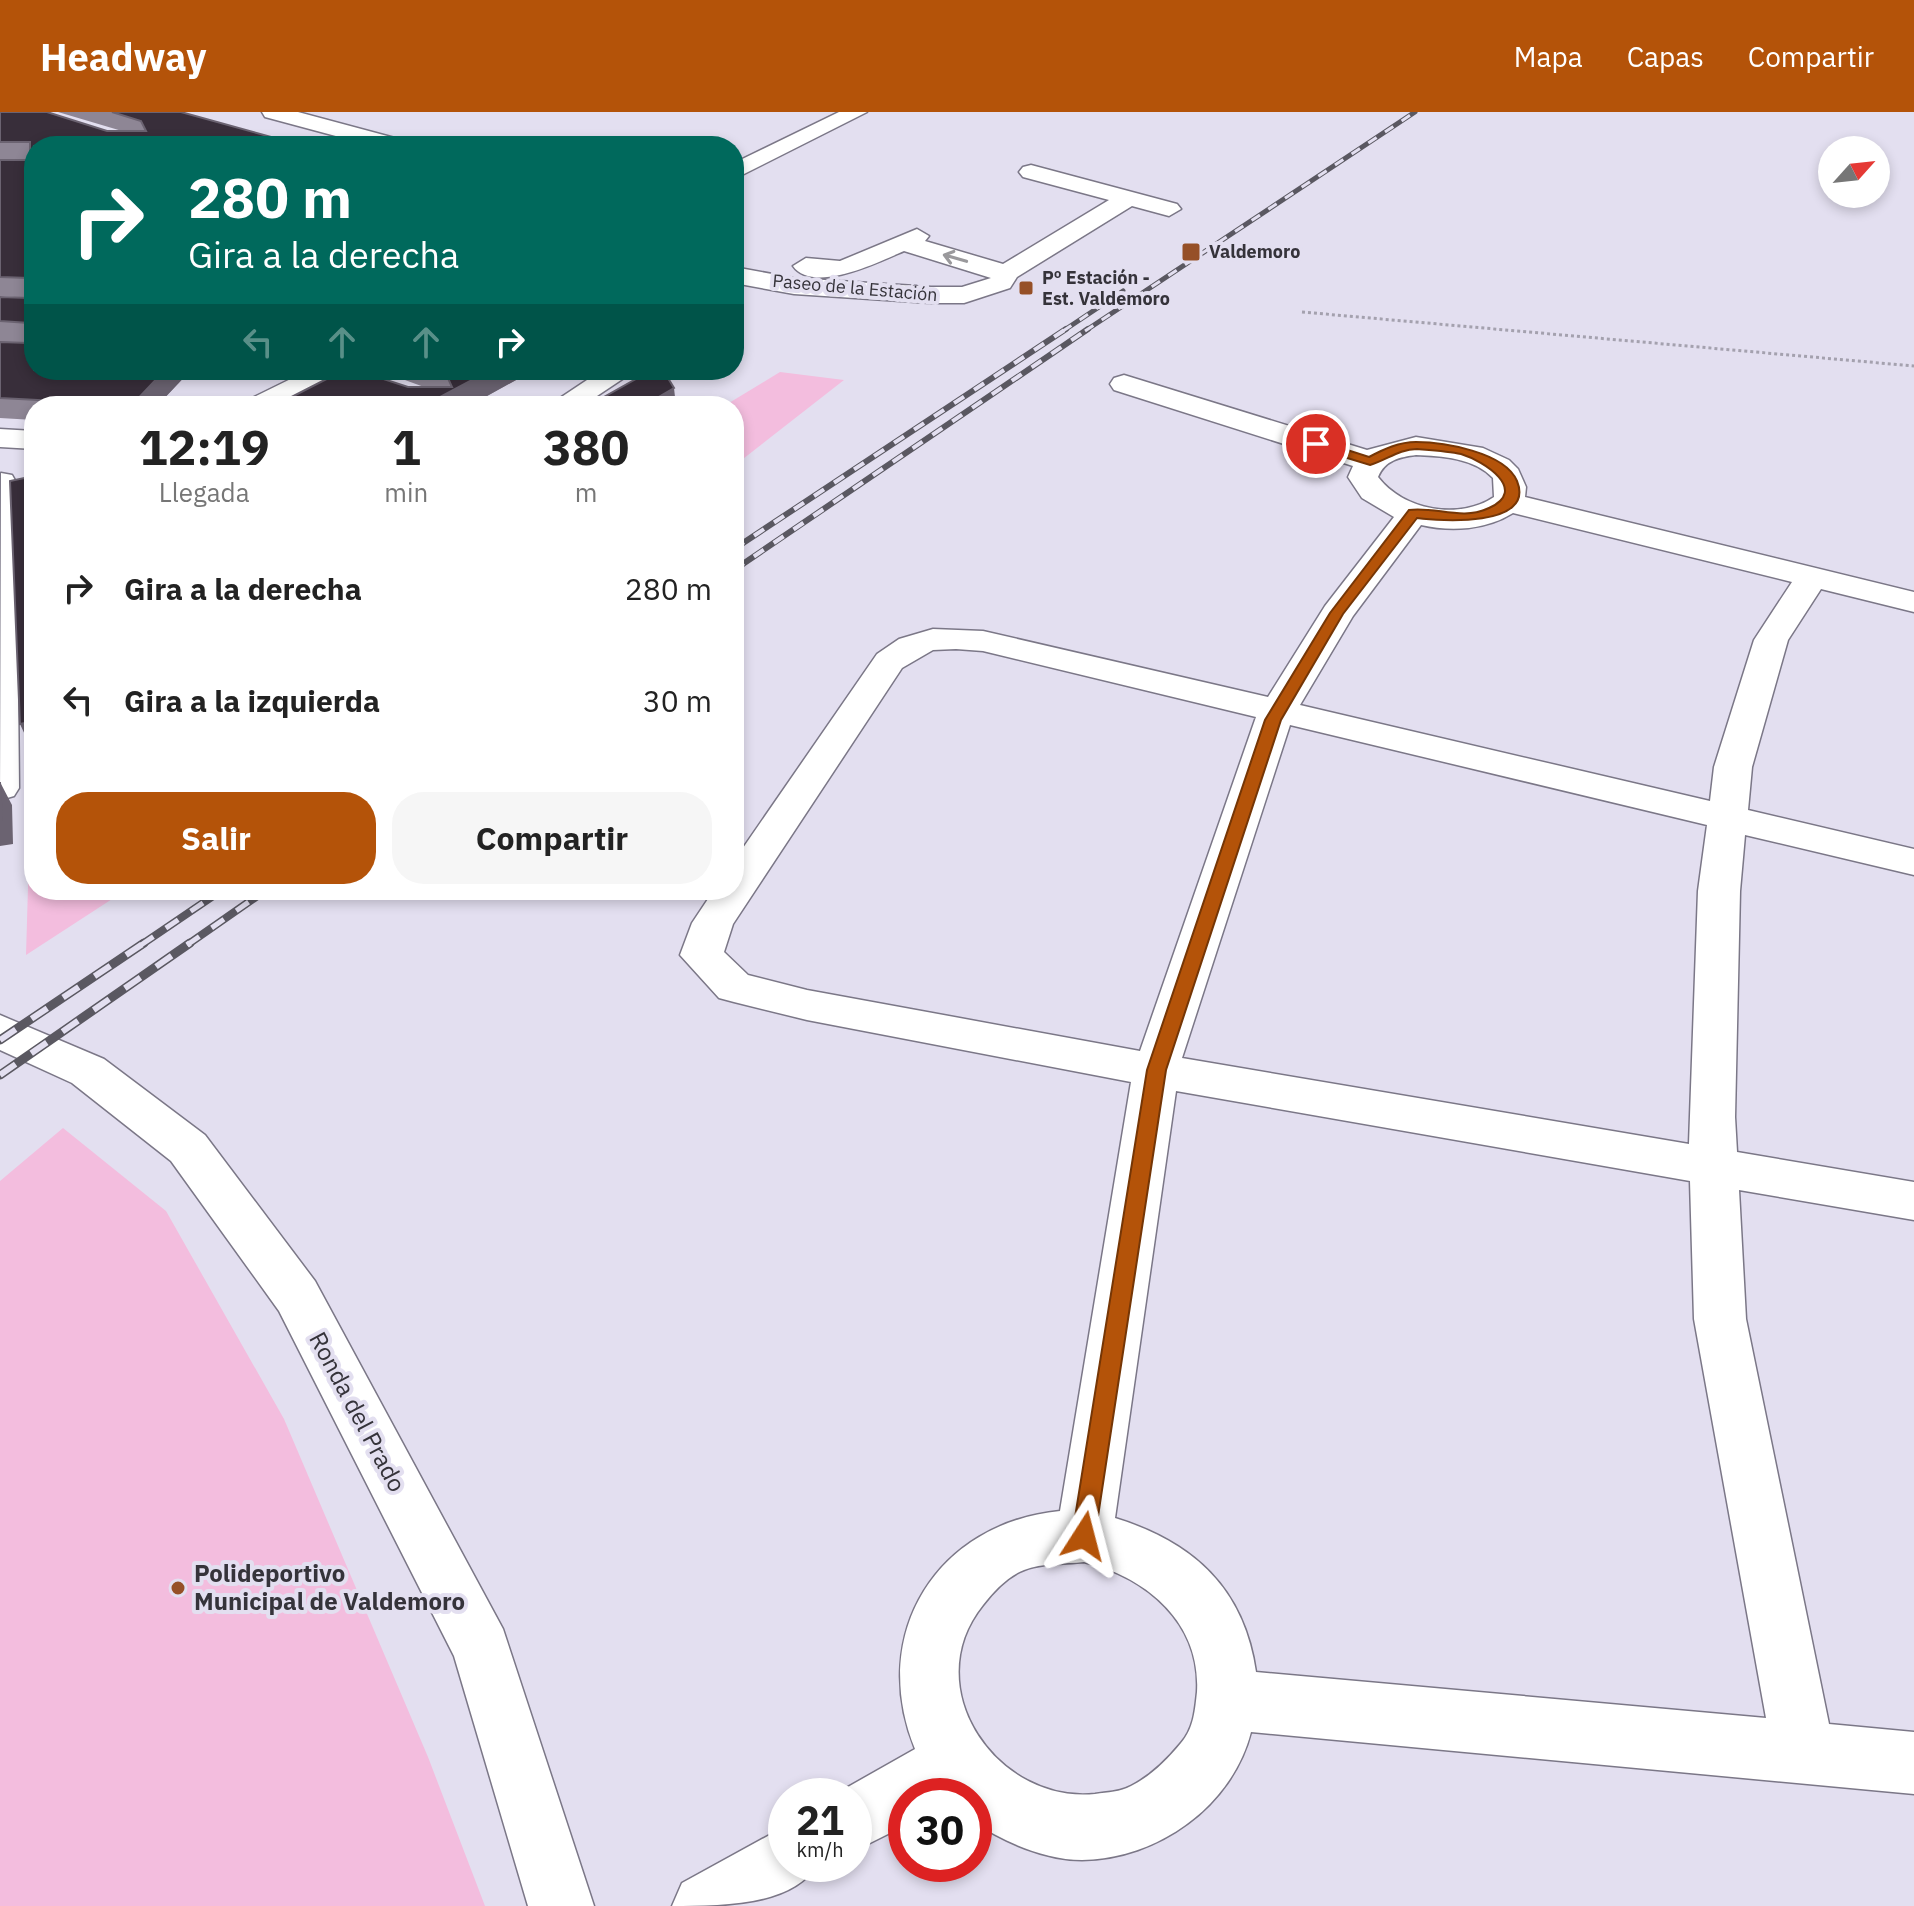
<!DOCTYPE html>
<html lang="es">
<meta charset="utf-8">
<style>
body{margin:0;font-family:"IBM Plex Sans",sans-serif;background:#f6f6f6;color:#222;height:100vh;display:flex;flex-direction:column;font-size:30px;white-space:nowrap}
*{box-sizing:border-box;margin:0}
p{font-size:26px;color:#767676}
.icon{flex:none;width:44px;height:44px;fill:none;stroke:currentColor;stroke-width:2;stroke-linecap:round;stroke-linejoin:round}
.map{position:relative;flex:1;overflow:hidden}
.sheet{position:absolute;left:24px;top:284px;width:720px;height:504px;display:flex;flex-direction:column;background:#fff;border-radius:32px;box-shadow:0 4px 12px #0003}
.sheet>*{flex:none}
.guide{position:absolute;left:24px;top:24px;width:720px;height:244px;border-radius:32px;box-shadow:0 4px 12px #0003;background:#00695c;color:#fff;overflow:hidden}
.needle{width:52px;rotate:63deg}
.tools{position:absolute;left:1818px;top:24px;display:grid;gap:16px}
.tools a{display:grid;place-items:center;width:72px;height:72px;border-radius:50%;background:#fff;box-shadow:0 4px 12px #0003;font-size:40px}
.speed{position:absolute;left:768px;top:1666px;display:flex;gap:16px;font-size:40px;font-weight:700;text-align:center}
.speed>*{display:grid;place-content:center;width:104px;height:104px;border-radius:50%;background:#fff;box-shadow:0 4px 12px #0003;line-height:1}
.speed small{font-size:20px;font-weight:400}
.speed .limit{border:12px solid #d22;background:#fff;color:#111}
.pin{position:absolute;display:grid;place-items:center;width:68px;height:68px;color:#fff;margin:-34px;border:4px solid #fff;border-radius:50%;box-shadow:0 2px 8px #0007}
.me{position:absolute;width:88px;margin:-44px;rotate:9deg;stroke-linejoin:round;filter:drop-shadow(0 0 6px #0008)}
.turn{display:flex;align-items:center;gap:28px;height:168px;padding:0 32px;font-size:36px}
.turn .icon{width:104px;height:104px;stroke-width:2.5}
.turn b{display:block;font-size:56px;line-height:68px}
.lanes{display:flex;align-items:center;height:76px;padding:0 32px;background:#0003;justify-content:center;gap:40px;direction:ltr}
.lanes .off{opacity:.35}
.eta{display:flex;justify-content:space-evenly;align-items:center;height:136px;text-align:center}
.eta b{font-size:48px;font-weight:800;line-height:56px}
.primary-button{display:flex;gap:16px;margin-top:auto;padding:16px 32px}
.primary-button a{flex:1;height:92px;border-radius:32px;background:#b45309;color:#fff;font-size:32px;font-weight:800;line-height:92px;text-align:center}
.primary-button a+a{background:#f6f6f6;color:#222}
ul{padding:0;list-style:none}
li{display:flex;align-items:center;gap:24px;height:112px;padding:0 32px}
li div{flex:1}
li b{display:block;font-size:30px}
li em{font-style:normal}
header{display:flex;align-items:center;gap:48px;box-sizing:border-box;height:112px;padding:0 40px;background:#b45309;color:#fff}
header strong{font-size:38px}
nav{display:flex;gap:44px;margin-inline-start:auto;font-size:28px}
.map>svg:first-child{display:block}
.green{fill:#f3bdde}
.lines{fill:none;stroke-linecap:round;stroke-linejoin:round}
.minor-casing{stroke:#7b7787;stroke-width:3}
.path{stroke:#a4a1ae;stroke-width:3;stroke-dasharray:3 3;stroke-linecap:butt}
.minor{fill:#fff;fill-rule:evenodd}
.rail-far3-casing{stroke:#5a5861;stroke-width:5}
.rail-far2-casing{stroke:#5a5861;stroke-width:6}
.rail-far1-casing{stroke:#5a5861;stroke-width:8}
.rail-casing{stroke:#5a5861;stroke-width:9}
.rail-far3{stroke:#e3dff0;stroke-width:3;stroke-dasharray:10;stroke-linecap:butt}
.rail-far2{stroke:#e3dff0;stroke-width:4;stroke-dasharray:12;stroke-linecap:butt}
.rail-far1{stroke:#e3dff0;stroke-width:5;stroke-dasharray:15;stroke-linecap:butt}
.rail{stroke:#e3dff0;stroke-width:6;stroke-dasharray:19;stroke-linecap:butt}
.wall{fill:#8e8695}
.shaded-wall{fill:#6b6371}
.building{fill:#382e3a;stroke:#6b6371;stroke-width:2}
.oneway{stroke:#9a999c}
.route{fill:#b45309;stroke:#753606;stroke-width:2}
.poi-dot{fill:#965027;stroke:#e3dff0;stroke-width:3}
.labels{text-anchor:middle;stroke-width:8;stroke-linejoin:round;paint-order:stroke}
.far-poi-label{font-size:18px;font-weight:bold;fill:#35333a;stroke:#e3dff0;text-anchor:start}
.far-street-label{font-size:18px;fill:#35333a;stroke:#e3dff0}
.near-street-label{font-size:24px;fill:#35333a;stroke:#e3dff0}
.near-poi-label{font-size:24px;font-weight:bold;fill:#35333a;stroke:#e3dff0;text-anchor:start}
</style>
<header>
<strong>Headway</strong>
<nav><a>Mapa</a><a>Capas</a><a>Compartir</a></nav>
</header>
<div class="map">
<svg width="1914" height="1794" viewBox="0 0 1914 1794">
<rect width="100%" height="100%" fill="#e3dff0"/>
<path class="green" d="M 780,260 L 844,268 L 734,354 L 734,294 L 724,294 Z
M 34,672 L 34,778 L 126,778 L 26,843 L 31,673 Z
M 63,1016 L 166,1099 L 284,1307 L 428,1645 L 485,1794 L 0,1794 L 0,1069 Z"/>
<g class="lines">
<defs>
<path id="minor" d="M 262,0 L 298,0 L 406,29 L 409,34 L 373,34 L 265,5 Z
M 839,0 L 867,0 L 734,67 L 734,51 Z
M 1031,53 L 1177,92 L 1181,97 L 1169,104 L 1132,94 L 1017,165 L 1010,176 L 964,191 L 931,191 L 794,182 L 734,171 L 734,155 L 794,166 L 931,175 L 962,175 L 991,166 L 904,139 C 881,149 813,183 793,154 L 806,146 L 840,149 L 917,117 L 929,124 L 925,129 L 1003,152 L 1109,88 L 1023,65 L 1019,60 L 1023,55 Z
M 309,258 L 345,258 L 341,264 L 281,294 L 244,294 L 248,288 Z
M 602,258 L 636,258 L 582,294 L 548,294 Z
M 1124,263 L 1367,338 L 1416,325 L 1483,336 L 1509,348 L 1518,357 L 1526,375 L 1525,385 L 1914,480 L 1914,500 L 1821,477 L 1788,528 L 1752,655 L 1748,698 L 1914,737 L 1914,763 L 1745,723 L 1740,779 L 1735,1005 L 1737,1040 L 1914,1070 L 1914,1108 L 1739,1078 L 1746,1207 L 1829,1612 L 1914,1620 L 1914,1682 L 1251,1620 C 1232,1694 1158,1747 1082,1748 C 1045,1748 1004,1730 974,1710 L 974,1684 L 906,1684 L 906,1713 L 854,1739 L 854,1684 L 832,1684 L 915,1637 C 868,1522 937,1411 1060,1399 L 1131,970 L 807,908 L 734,890 L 719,886 L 680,843 L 692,811 L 714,778 L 734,778 L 734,749 L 877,542 L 899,527 L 933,517 L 983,519 L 1268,585 L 1325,494 L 1394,405 L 1362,386 L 1348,365 L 1353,354 L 1114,278 L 1110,272 L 1114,266 ZM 1416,343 C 1442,344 1474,346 1493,366 L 1494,385 C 1460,408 1404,399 1378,365 C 1385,348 1400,345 1416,343 ZM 1513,401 L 1792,470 L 1754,528 L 1714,655 L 1710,689 L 1300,593 L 1353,504 L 1421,413 C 1451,420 1486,418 1513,401 ZM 956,537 L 983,539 L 1256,605 L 1140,939 L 807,878 L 748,863 L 724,840 L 733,812 L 902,556 L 933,538 ZM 1290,613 L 1707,713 L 1698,779 L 1689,1032 L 1182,946 ZM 1176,979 L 1690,1069 L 1694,1207 L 1766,1606 L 1256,1560 C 1244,1476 1193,1430 1115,1406 ZM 1084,1450 C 1146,1465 1201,1510 1197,1580 C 1195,1598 1194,1616 1181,1631 C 1167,1648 1151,1664 1131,1674 C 1120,1680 1108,1680 1095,1682 C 998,1692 916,1576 983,1493 C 993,1480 1008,1464 1024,1458 C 1042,1451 1065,1452 1084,1450 Z
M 0,317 L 34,319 L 34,337 L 0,335 Z
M 1,361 L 12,363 L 16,370 L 19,676 L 14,684 L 0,688 Z
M 0,903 L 104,947 L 205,1023 L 315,1169 L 503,1517 L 594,1794 L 528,1794 L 454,1544 L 279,1199 L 171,1049 L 72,971 L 0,938 Z
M 786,1714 L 786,1752 L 817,1752 C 794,1794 721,1794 672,1794 L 682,1771 Z"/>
</defs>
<use href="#minor" class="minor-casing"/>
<path class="path" d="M 1302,200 L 1914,254"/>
<use href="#minor" class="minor"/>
<defs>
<path id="rail-far3" d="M 1063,219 L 1123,179
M 1085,219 L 1415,0"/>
<path id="rail-far2" d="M 734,437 L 1066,217
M 734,458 L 1088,217"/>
<path id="rail-far1" d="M 141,833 L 222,778
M 187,833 L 266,778"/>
<path id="rail" d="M 0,928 L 144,831
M 0,963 L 190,831"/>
</defs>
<use href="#rail-far3" class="rail-far3-casing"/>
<use href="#rail-far2" class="rail-far2-casing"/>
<use href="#rail-far1" class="rail-far1-casing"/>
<use href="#rail" class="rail-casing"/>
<use href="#rail-far3" class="rail-far3"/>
<use href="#rail-far2" class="rail-far2"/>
<use href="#rail-far1" class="rail-far1"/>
<use href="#rail" class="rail"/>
</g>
<path class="wall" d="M 0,0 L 107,19 L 122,19 L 58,0 L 181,0 L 271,25 L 34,34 L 34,258 L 191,258 L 157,294 L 34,294 L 34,308 L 0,306 L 0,185 L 29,186 L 0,184 Z
M 402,258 L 534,258 L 469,294 L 274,294 L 408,275 L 424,275 L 405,268 Z"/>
<path class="shaded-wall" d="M 271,25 L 273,34 L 249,34 Z
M 738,155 L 739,175 L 734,178 L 734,157 Z
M 165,258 L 191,258 L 157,294 L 132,294 L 132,293 Z
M 491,258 L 534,258 L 469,294 L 440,294 L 438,286 Z
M 674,276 L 676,294 L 643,294 Z
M 34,609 L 34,635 L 31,636 L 20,612 Z
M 0,670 L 12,693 L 13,732 L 0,734 Z"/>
<path class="building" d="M 0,0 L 47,0 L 107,19 L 146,19 L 141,9 L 112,0 L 181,0 L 271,25 L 249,34 L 34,34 L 34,258 L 165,258 L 132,293 L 0,286 L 0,230 L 28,231 L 29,211 L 0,209 L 0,185 L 29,186 L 29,166 L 0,165 L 0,48 L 30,48 L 30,30 L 0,30 Z
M 344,258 L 356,258 L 408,275 L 452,275 L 447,264 L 431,258 L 491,258 L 438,286 L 461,294 L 274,294 Z
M 652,258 L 663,258 L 674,276 L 643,294 L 588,294 Z
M 34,364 L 34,609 L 20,612 L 10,369 Z
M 0,670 L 2,709 L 0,709 Z"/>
<defs><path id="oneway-shaft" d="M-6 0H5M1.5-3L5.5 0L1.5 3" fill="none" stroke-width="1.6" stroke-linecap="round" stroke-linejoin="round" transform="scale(2)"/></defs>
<use class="oneway" href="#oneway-shaft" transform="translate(955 146) rotate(-164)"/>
<path class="route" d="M 1316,328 L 1369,345 C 1384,337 1399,330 1416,330 C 1443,330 1505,340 1517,369 C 1536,416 1438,409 1417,406 L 1343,502 L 1281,608 L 1166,958 L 1095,1424 L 1092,1431 L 1084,1435 L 1075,1431 L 1072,1424 L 1147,958 L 1265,608 L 1330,501 L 1409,398 C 1435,394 1462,409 1489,396 C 1529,378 1484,349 1461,342 C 1448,339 1430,338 1417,337 C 1399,337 1387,348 1370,353 L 1311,335 L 1311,329 Z"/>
<g class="poi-dot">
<rect x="1181" y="130" width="20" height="20" rx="4"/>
<rect x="1018" y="168" width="16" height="16" rx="4"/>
<circle cx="178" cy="1476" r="8"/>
</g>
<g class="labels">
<g class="far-poi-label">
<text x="1209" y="146">Valdemoro</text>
<text x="1042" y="172">Pº Estación -<tspan x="1042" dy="21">Est. Valdemoro</tspan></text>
</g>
<g class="far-street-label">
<text transform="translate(855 176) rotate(5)" y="6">Paseo de la Estación</text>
</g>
<g class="near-street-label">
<text transform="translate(357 1300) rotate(62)" y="8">Ronda del Prado</text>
</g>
<g class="near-poi-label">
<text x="194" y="1470">Polideportivo<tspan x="194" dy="28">Municipal de Valdemoro</tspan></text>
</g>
</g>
</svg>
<div class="tools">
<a><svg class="needle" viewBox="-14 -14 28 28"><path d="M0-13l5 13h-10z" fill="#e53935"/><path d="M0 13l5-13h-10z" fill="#767676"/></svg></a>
</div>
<div class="speed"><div>21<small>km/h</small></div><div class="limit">30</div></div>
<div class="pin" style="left:1316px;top:332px;background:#d93025"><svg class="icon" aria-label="arrive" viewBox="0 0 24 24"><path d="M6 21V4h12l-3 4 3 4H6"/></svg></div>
<svg class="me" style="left:1084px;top:1424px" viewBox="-20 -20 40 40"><path d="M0-17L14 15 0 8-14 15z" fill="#b45309" stroke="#fff" stroke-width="4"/></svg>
<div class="guide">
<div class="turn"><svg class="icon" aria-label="right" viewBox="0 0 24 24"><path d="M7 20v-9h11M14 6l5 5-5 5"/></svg><div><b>280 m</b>Gira a la derecha</div></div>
<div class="lanes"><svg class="icon off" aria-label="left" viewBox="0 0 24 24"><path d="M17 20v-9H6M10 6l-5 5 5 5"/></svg><svg class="icon off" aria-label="ahead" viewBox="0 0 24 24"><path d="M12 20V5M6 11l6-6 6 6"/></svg><svg class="icon off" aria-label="ahead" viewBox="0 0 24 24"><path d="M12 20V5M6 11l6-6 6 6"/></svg><svg class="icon" aria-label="right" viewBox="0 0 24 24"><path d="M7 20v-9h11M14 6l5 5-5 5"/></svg></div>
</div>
<section class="sheet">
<div class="eta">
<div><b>12:19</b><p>Llegada</p></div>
<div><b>1</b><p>min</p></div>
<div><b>380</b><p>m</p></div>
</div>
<ul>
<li><svg class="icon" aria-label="right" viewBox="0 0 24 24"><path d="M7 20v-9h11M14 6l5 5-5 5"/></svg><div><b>Gira a la derecha</b></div><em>280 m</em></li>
<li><svg class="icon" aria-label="left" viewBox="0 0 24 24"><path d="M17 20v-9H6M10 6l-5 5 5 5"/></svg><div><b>Gira a la izquierda</b></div><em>30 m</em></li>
</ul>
<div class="primary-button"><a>Salir</a><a>Compartir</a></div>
</section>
</div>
